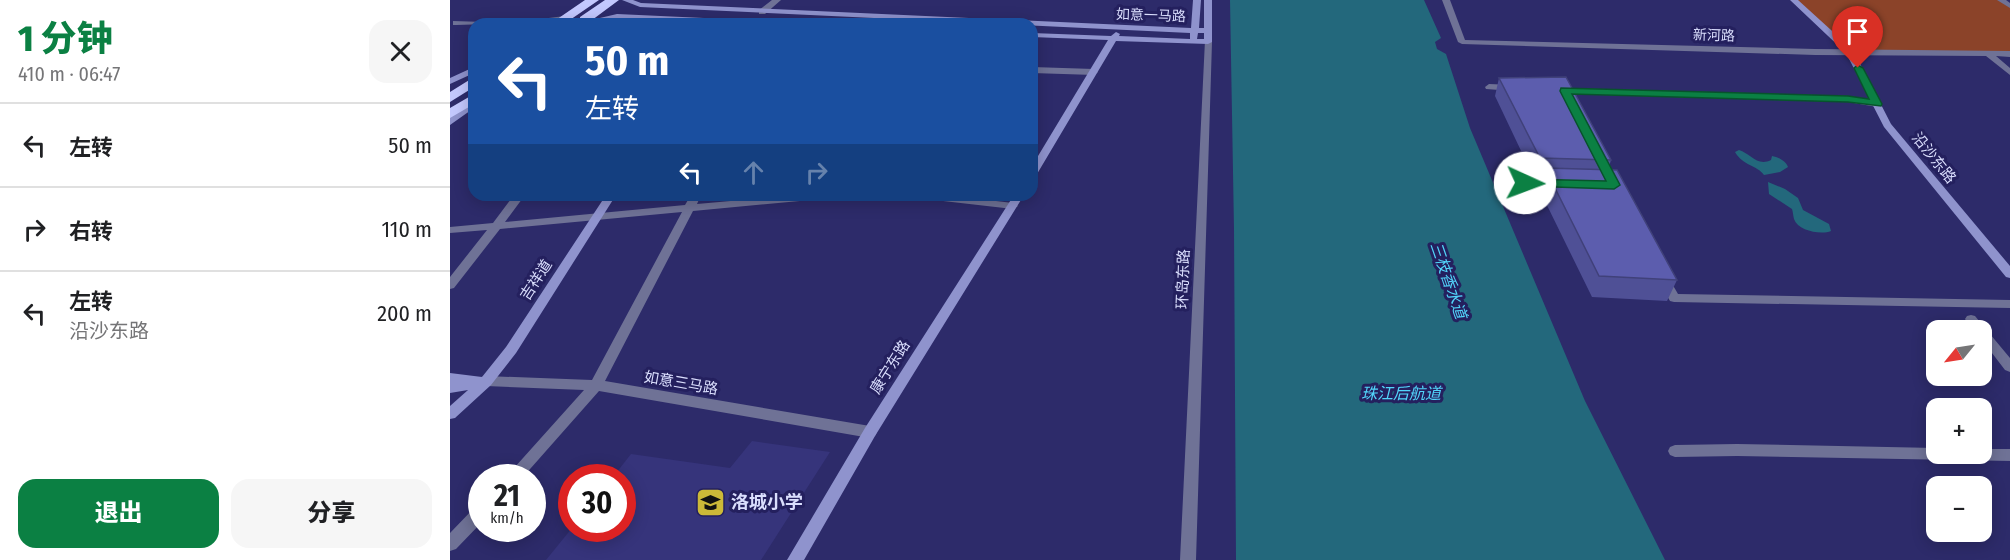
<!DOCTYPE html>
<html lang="zh">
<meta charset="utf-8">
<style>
body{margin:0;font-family:"Fira Sans Condensed","Noto Sans SC",sans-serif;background:#f6f6f6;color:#202124;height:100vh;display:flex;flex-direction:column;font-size:22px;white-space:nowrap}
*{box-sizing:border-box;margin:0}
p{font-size:20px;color:#757577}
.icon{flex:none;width:33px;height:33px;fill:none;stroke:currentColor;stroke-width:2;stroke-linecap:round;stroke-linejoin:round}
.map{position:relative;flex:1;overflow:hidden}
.panel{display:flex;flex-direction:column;background:#fff;width:450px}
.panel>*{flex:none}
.hud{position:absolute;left:18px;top:18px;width:570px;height:183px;border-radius:18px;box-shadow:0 3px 15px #0003;background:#1a4fa0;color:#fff;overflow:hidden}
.needle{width:39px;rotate:240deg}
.buttons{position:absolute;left:1476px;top:320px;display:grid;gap:12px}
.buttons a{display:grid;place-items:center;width:66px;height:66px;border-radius:12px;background:#fff;box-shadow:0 3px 15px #0003;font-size:30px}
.speed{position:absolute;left:18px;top:464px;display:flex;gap:12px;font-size:30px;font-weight:700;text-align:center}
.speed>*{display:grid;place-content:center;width:78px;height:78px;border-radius:50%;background:#fff;box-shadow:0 3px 15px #0003;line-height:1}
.speed small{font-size:15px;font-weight:400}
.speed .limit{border:9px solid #d22;background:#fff;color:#111}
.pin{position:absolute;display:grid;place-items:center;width:51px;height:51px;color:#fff;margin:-62px -26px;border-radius:50% 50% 50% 0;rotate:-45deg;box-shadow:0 0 6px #0007}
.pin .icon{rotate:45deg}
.me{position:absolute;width:66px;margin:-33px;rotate:92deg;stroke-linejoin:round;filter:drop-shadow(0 0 4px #0008)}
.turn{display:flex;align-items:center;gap:21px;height:126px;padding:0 18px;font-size:27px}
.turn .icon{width:78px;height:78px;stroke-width:2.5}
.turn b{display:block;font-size:42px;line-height:51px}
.lanes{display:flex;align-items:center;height:57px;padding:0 18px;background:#0003;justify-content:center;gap:30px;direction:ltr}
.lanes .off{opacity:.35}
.round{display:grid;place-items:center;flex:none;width:63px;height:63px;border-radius:18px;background:#f6f6f6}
.head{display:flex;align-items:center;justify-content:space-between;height:102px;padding:0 18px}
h1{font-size:36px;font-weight:800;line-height:45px;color:#0b8043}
.button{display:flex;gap:12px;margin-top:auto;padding:12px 18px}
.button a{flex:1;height:69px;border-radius:18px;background:#0b8043;color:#fff;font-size:24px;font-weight:800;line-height:69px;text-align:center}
.button a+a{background:#f6f6f6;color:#202124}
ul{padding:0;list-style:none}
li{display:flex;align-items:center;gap:18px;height:84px;padding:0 18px;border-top:2px solid #e0e0e0}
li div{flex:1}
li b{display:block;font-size:22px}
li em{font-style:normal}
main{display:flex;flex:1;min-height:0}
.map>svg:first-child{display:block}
.built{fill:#36347b}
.green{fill:#8b4329}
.water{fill:#23687c}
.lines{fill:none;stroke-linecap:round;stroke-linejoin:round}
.street{fill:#6f7296;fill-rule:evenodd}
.secondary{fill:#8f93cd;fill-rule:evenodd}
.highway{fill:#c3c8fe;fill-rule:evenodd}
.wall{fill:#4f5096}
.building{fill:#5c5dae;stroke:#40417a;stroke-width:1.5}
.route{fill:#0b8043;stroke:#07532c;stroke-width:1.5}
.labels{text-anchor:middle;stroke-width:6;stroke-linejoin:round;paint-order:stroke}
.far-street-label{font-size:14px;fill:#dadefd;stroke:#24205e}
.street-label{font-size:15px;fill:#dadefd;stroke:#24205e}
.water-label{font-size:16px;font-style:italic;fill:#52d5fa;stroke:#24205e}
.near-poi-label{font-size:18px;font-weight:bold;fill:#dadefd;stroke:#24205e;text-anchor:start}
</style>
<main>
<section class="panel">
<div class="head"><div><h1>1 分钟</h1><p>410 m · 06:47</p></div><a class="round"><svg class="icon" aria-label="close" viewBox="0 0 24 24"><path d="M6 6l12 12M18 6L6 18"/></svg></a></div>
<ul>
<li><svg class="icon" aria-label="left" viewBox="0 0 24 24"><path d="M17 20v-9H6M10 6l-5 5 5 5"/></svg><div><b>左转</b></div><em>50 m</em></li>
<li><svg class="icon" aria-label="right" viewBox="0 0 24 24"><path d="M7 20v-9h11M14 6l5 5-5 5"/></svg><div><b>右转</b></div><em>110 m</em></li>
<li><svg class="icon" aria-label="left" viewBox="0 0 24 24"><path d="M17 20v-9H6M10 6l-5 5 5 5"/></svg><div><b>左转</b><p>沿沙东路</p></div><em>200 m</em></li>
</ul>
<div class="button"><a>退出</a><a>分享</a></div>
</section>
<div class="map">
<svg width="1560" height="560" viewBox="0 0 1560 560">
<rect width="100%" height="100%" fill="#2d2b6a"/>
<path class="built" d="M 302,441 L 380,452 L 311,560 L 96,560 L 122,528 L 172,528 L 172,477 L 163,477 L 181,454 L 280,468 Z"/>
<path class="green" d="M 1347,0 L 1551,0 L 1560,6 L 1560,54 L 1401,52 Z"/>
<path class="water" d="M 780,0 L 974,0 L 991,38 L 985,42 L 987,49 L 996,54 L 1020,128 L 1135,401 L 1215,560 L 786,560 L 784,229 Z
M 1289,150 C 1300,153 1307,167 1321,160 L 1322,156 C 1328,157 1336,161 1338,167 L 1330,172 L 1314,175 C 1307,165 1293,166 1285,152 Z
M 1318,182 L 1335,189 L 1348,198 L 1353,210 L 1379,224 L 1381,231 C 1371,235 1348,231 1344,219 C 1343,215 1343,212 1342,209 L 1319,194 Z"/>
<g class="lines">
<path class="street" d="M 322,0 L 331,0 L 315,14 L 309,14 L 309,10 Z
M 992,0 L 1000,0 L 1015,40 L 1365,49 L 1560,51 L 1560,57 L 1546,56 L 1560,68 L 1560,75 L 1536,56 L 1365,55 L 1012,44 L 1008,42 Z
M 1547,0 L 1556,0 L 1560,3 L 1560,8 Z
M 115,16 L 118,16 L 118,20 L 85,24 L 62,24 L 66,22 Z
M 3,21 L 35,22 L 39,24 L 6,25 L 3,25 Z
M 755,40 L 762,42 L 746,560 L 730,560 Z
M 582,67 L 644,69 L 648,72 L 644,75 L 582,73 Z
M 1039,84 L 1063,85 L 1067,88 L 1063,91 L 1036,89 L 1035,87 Z
M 1115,88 L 1398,96 L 1427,101 L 1432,104 L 1427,107 L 1398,102 L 1121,94 L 1124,98 L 1119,101 L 1116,100 L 1110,91 Z
M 1075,180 L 1106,180 L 1111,183 L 1106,186 L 1071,185 L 1070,183 Z
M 64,195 L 75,195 L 55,222 L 235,205 L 241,195 L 251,195 L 247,204 L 347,195 L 387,195 L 382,198 L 243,211 L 155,381 L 420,426 L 425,428 L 427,432 L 425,436 L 420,438 L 149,391 L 73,477 L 56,477 L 134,390 L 36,386 L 31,385 L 29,381 L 31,377 L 36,376 L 142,380 L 232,212 L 50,229 L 4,288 L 0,289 L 0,277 L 37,230 L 0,233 L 0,227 L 43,223 Z
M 462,195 L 495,195 L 563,203 L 568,206 L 563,209 L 467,198 Z
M 1213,274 L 1217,275 L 1228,294 L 1560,300 L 1560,308 L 1224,302 L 1220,301 L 1207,278 Z
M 1521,315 L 1525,316 L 1560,358 L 1560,372 L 1555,370 L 1532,340 L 1532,330 L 1522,330 L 1515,319 L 1517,316 Z
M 1287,444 L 1486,448 L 1486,453 L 1532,453 L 1532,449 L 1560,449 L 1560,461 L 1287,456 L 1225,457 L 1220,455 L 1218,451 L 1220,447 L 1225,445 Z
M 32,504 L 32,522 L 6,549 L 0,551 L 0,533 L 26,506 Z"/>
<path class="secondary" d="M 172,0 L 183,0 L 191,3 L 741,28 L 743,0 L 751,0 L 749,28 L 754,28 L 754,0 L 762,0 L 762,42 L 758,44 L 666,41 L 587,174 L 582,177 L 582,166 L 658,40 L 582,37 L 582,33 L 661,36 L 666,32 L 670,34 L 669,36 L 740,39 L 740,33 L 190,7 ZM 748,33 L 754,33 L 754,39 L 747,39 Z
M 1340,0 L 1348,0 L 1403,50 L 1441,124 L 1560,266 L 1560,278 L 1556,277 L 1434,127 L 1396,53 Z
M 167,14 L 342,22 L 346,24 C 287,24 229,18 170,18 C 155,19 140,24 124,24 Z
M 24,67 L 24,73 L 0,84 L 0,78 Z
M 24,100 L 24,108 L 0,125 L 0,117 Z
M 156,195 L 166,195 L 66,353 L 41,385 L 5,418 L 0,419 L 0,406 L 18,390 L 0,393 L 0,373 L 32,377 L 56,347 Z
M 564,195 L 574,195 L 425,436 L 354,560 L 337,560 L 415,428 Z"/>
<path class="highway" d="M 135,0 L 149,0 L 114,24 L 100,24 Z
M 155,0 L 169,0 L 138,23 L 130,23 L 130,17 Z
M 24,77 L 24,87 L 0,102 L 0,92 Z
M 24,94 L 24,104 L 0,118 L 0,108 Z"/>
</g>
<path class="wall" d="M 1049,78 L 1161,160 L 1158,170 L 1227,280 L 1217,301 L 1142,297 L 1089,189 L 1092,178 L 1084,178 L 1045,96 Z"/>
<path class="building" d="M 1116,77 L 1161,160 L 1090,158 L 1049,78 Z
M 1095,168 L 1167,170 L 1227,280 L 1149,276 Z"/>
<path class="route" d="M 1408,65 L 1413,68 L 1432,104 L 1431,106 L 1398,102 L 1122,94 L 1170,185 L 1164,189 L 1075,186 L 1069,183 L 1075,179 L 1156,181 L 1110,91 L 1111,88 L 1398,96 L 1419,99 L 1404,68 Z"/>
<defs>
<symbol id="school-square" viewBox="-11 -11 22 22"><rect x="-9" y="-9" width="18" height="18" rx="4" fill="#ccb938" stroke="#24205e"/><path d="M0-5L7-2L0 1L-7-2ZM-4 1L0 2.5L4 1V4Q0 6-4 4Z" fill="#111"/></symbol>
</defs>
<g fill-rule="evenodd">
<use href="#school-square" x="244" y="486" width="33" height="33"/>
</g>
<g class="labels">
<g class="far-street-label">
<text transform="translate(701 15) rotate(2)" y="5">如意一马路</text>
<text transform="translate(1264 35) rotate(2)" y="5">新河路</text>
</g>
<g class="street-label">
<text transform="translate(1484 158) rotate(51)" y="5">沿沙东路</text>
<text transform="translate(733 279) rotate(-88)" y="5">环岛东路</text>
<text transform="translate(86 280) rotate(-57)" y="5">吉祥道</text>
<text transform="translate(440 367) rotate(-58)" y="5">康宁东路</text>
<text transform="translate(231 383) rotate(10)" y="5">如意三马路</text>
</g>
<g class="water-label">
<text transform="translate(999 280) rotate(71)" y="6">三枝香水道</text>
<text x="951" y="399">珠江后航道</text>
</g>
<g class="near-poi-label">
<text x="281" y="508">洛城小学</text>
</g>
</g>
</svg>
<div class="buttons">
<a><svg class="needle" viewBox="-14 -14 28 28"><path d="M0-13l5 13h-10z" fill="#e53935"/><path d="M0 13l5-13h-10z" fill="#757577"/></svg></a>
<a>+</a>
<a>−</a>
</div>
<div class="speed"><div>21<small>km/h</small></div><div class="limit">30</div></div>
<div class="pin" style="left:1408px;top:68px;background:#d93025"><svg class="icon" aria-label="arrive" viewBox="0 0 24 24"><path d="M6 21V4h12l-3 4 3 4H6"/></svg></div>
<svg class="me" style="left:1075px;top:183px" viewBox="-20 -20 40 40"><circle r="19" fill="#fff"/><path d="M0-13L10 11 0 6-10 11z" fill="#0b8043"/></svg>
<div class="hud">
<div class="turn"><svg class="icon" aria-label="left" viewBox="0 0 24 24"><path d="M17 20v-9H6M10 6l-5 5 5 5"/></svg><div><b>50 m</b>左转</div></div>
<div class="lanes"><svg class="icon" aria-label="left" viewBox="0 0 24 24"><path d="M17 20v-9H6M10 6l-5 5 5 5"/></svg><svg class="icon off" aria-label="ahead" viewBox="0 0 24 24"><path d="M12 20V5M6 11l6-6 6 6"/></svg><svg class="icon off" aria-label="right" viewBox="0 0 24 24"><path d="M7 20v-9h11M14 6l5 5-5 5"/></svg></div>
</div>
</div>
</main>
